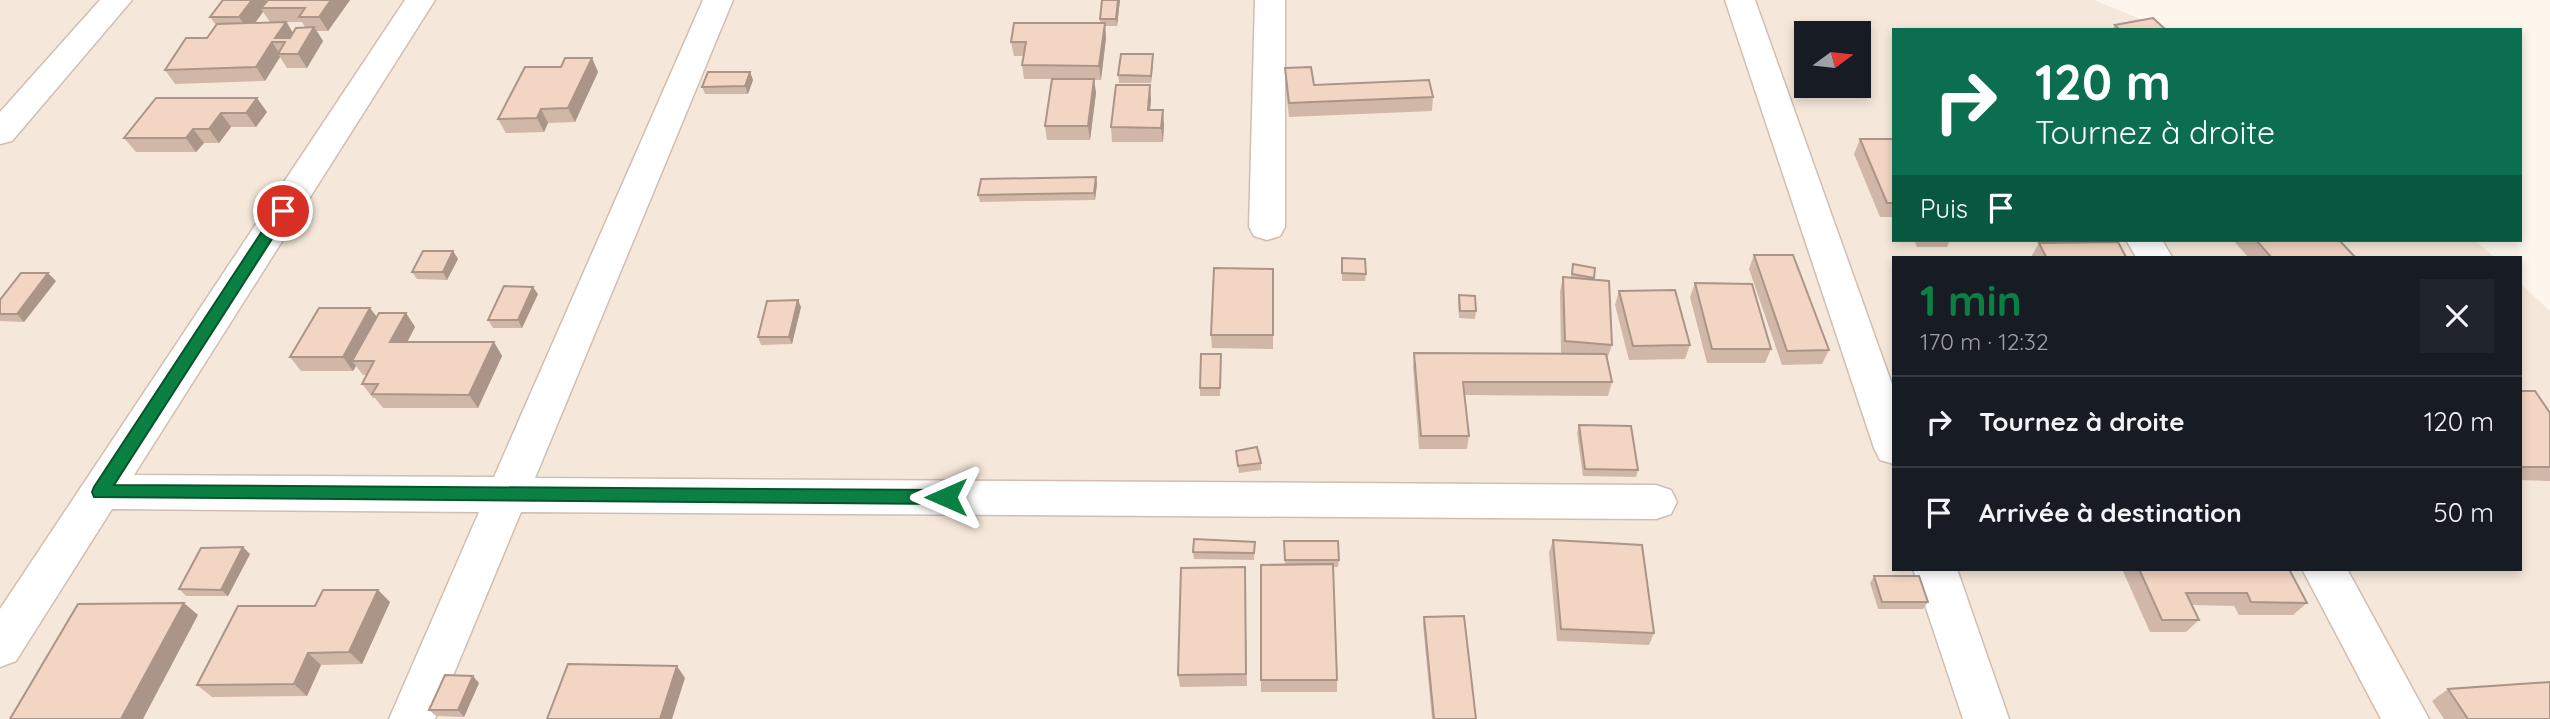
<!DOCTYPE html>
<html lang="fr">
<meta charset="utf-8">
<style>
body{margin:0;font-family:Quicksand,sans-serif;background:#20242c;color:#f1f3f6;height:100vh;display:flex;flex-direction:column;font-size:26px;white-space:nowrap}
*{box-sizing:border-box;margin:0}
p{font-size:23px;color:#9ea1a6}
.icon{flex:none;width:38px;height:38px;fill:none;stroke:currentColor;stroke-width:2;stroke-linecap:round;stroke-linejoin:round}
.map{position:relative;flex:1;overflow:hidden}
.sheet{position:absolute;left:1892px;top:256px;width:630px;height:315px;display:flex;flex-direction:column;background:#171b24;border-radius:0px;box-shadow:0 4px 10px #0003}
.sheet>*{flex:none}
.banner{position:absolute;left:1892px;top:28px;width:630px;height:214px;border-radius:0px;box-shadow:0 4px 10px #0003;background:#0b6e4f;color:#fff;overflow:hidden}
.needle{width:46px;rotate:75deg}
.controls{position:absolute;left:1794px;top:21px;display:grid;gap:14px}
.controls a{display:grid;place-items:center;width:77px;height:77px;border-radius:0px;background:#171b24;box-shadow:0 4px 10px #0003;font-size:35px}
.pin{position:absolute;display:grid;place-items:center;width:60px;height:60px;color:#fff;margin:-30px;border:4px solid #fff;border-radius:50%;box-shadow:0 2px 7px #0007}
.me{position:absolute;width:77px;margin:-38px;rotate:270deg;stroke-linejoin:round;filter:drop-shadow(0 0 5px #0008)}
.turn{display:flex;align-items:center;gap:24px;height:147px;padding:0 28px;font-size:32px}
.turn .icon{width:91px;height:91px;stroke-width:2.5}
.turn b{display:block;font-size:49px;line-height:60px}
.then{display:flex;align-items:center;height:66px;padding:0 28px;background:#0003;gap:14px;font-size:26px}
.round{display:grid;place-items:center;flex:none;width:74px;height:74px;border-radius:0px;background:#20242c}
.summary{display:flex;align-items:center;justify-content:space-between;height:119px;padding:0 28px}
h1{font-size:42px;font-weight:800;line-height:52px;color:#0b8043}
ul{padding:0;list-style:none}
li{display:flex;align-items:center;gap:21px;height:91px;padding:0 28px;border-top:2px solid #363941}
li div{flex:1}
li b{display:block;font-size:26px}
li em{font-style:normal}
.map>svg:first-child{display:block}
.residential{fill:#f5e8da;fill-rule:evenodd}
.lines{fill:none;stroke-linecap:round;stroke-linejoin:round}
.minor-casing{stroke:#d1beb0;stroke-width:3}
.minor{fill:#fff;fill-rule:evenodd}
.wall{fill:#d1b7a8;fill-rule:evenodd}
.shaded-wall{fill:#aa9588}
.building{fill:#f3d5c3;stroke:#aa9588;stroke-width:2}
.route{fill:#0b8043;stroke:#07532c;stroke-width:2}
</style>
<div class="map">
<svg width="2550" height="719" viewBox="0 0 2550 719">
<rect width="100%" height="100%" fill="#fdf6ec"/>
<path class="residential" d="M 0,0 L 2094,0 L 2167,30 L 1894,30 L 1894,240 L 2475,240 L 2494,257 L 1894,257 L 1894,569 L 2520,569 L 2520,283 L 2550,311 L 2550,719 L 0,719 ZM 1806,33 L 1858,33 L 1858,86 L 1806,86 Z"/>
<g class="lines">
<defs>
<path id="minor" d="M 100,0 L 132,0 L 12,141 L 0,144 L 0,112 Z
M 405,0 L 435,0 L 134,475 L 494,477 L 703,0 L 733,0 L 535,478 L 1656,485 L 1671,490 L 1677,502 L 1671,514 L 1656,519 L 521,512 L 435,719 L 389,719 L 479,512 L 112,509 L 16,661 L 0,667 L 0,609 Z
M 1255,0 L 1285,0 L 1285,227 L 1280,236 L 1267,240 L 1254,236 L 1249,227 Z
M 1725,0 L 1755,0 L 1894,390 L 1894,464 L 1880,460 L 1874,448 Z
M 2126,240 L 2162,240 L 2172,257 L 2136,257 Z
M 1913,569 L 1957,569 L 2009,719 L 1963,719 Z
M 2302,569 L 2347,569 L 2429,719 L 2381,719 Z"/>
</defs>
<use href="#minor" class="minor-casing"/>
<use href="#minor" class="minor"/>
</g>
<path class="wall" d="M 223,0 L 350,0 L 328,31 L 317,31 L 323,41 L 307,68 L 287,68 L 280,57 L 265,81 L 175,84 L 165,70 L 207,38 L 216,25 L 210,17 ZM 263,12 L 270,22 L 255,23 ZM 287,22 L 302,22 L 305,27 L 293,33 Z
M 1102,0 L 1120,0 L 1117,26 L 1105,26 L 1106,38 L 1101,80 L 1094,80 L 1096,93 L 1090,140 L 1047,140 L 1045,126 L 1052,79 L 1024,79 L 1022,65 L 1024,56 L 1014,56 L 1011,42 L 1100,23 L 1100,19 Z
M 2115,25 L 2166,30 L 2112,30 Z
M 1153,54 L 1153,62 L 1151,83 L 1119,83 L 1118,75 Z
M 592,58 L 598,72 L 575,122 L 548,123 L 544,132 L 506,133 L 498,119 L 561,67 Z
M 1285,68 L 1314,85 L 1433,97 L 1432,111 L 1289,117 L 1285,82 Z
M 750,72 L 753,80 L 748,94 L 705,94 L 702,87 Z
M 156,98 L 267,112 L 256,127 L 231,127 L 219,143 L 204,143 L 196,152 L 136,152 L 124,138 Z
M 1151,99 L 1150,110 L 1164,124 L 1163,142 L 1112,142 L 1111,127 Z
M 1860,139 L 1894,139 L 1894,217 L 1880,217 L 1854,154 Z
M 1096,177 L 1097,184 L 1095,200 L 980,202 L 978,195 Z
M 1914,240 L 1950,240 L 1947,247 L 1917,247 Z
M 2233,240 L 2339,240 L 2354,257 L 2248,257 Z
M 2039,243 L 2126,257 L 2031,257 Z
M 453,251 L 458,259 L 447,280 L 417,279 L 412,272 Z
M 1754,255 L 1829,350 L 1822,364 L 1782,365 L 1749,269 Z
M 1342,258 L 1366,274 L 1365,281 L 1342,281 Z
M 1573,264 L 1594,279 L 1612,345 L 1607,359 L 1612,382 L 1608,396 L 1464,395 L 1469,436 L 1467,449 L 1419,449 L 1413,367 L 1414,353 L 1561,354 L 1560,291 L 1563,277 L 1571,277 Z
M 1273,269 L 1273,349 L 1212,348 L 1211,335 Z
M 56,281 L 24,322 L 0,321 L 0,300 Z
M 1695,283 L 1771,349 L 1765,363 L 1707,363 L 1690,297 Z
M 1619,291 L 1690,345 L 1685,359 L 1629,360 L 1615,305 Z
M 538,294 L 522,328 L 493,328 L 488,320 Z
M 1459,295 L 1476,311 L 1475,319 L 1459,318 L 1458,302 Z
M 801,307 L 792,344 L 761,345 L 758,337 Z
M 406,313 L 415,327 L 407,342 L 494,342 L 502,356 L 478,408 L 383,408 L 375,398 L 373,398 L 362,384 L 367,375 L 363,375 L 356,366 L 353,371 L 301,371 L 290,357 L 376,317 Z
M 1221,362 L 1220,396 L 1200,396 L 1200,388 Z
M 2520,391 L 2550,413 L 2550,481 L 2520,480 Z
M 1579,425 L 1638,470 L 1636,477 L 1583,476 L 1577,433 Z
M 1236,451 L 1261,463 L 1261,470 L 1239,473 Z
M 1553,540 L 1654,633 L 1649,645 L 1557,641 L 1549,553 Z
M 1284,541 L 1339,560 L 1338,567 L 1333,567 L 1337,680 L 1337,692 L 1261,692 L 1261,565 L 1285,564 Z
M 1255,542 L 1254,560 L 1194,559 L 1193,552 Z
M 250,554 L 228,596 L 186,596 L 179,589 Z
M 1245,567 L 1247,686 L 1180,687 L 1178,675 Z
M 2122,569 L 2289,569 L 2307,603 L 2293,615 L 2239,615 L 2234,606 L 2192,605 L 2199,620 L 2186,632 L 2150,632 Z
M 1874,576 L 1928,602 L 1923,609 L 1878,609 L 1870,583 Z
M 378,590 L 390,602 L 362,664 L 321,665 L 307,696 L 212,697 L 197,685 L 315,606 Z
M 1424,617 L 1476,719 L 1432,719 L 1423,624 Z
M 479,683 L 464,717 L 436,716 L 429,710 Z
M 2448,689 L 2550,719 L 2444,719 L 2432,701 Z"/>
<path class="shaded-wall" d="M 252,0 L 265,0 L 268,5 L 261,8 L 263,12 L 249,31 L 239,17 Z
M 331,0 L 350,0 L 328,31 L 319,17 Z
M 1118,0 L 1120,0 L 1117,26 L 1116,19 Z
M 286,22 L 295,36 L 285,42 L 275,38 Z
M 1105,23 L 1106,38 L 1101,80 L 1099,66 Z
M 314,27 L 323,41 L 307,68 L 298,54 Z
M 272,42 L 280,54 L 278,54 L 280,57 L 265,81 L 256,67 Z
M 1153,54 L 1153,62 L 1151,83 L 1151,76 Z
M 592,58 L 598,72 L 575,122 L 568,108 Z
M 750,72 L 753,80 L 748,94 L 745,86 Z
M 1094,79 L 1096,93 L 1090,140 L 1088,126 Z
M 1150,85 L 1151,99 L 1149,124 L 1148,110 Z
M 257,98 L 267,112 L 256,127 L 246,113 Z
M 541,109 L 548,123 L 544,132 L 537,118 Z
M 1163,110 L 1164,124 L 1163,142 L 1161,128 Z
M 221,113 L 231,127 L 219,143 L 209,129 Z
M 193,129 L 204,143 L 196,152 L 186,138 Z
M 1096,177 L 1097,184 L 1095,200 L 1094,193 Z
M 453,251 L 458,259 L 447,280 L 443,272 Z
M 48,273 L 56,281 L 24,322 L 17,314 Z
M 533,287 L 538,294 L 522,328 L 518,320 Z
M 798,300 L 801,307 L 792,344 L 789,337 Z
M 370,308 L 380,321 L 352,361 L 356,366 L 353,371 L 343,357 Z
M 406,313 L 415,327 L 400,356 L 390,342 Z
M 494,342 L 502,356 L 478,408 L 469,395 Z
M 243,547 L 250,554 L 228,596 L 221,590 Z
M 378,590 L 390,602 L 362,664 L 349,652 Z
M 184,603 L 198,615 L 143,719 L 121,719 Z
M 308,653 L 321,665 L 307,696 L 294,684 Z
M 677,666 L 685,678 L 672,719 L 660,719 Z
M 473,676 L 479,683 L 464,717 L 458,710 Z"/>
<path class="building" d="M 223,0 L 252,0 L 239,17 L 210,17 Z
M 268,0 L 331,0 L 319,17 L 299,17 L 305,8 L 261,8 Z
M 1102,0 L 1118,0 L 1116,19 L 1100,19 Z
M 2153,18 L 2166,30 L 2120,30 L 2115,25 Z
M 286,22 L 275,38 L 290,38 L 296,28 L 314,27 L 298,54 L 278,54 L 285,42 L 272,42 L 256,67 L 165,70 L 186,38 L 207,38 L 217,24 Z
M 1014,23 L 1105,23 L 1099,66 L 1022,65 L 1026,42 L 1011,42 Z
M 1121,54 L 1153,54 L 1151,76 L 1118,75 Z
M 565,58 L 592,58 L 568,108 L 541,109 L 537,118 L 498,119 L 525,67 L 561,67 Z
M 1311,67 L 1314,85 L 1429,80 L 1433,97 L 1289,103 L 1285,68 Z
M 708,72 L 750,72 L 745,86 L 702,87 Z
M 1052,79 L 1094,79 L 1088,126 L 1045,126 Z
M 1116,85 L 1150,85 L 1148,110 L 1163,110 L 1161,128 L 1111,127 Z
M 156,98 L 257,98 L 246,113 L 221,113 L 209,129 L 193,129 L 186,138 L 124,138 Z
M 1860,139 L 1894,139 L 1894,203 L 1887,203 Z
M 1096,177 L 1094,193 L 978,195 L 981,179 Z
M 2256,240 L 2339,240 L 2355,257 L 2271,257 Z
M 2118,242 L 2126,257 L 2046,257 L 2039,243 Z
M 423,251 L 453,251 L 443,272 L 412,272 Z
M 1754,255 L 1793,255 L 1829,350 L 1787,351 Z
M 1342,258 L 1365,259 L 1366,274 L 1342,273 Z
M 1573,264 L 1595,268 L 1594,278 L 1572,274 Z
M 1214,268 L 1273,269 L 1273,335 L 1211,335 Z
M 21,273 L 48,273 L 17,314 L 0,314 L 0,300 Z
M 1563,277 L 1609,281 L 1612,345 L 1565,341 Z
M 1695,283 L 1752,284 L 1771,349 L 1712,349 Z
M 504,286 L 533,287 L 518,320 L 488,320 Z
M 1675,290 L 1690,345 L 1633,346 L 1619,291 Z
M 1459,295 L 1475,296 L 1476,311 L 1460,311 Z
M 798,300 L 789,337 L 758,337 L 767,301 Z
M 319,308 L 370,308 L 343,357 L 290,357 Z
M 379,313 L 406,313 L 390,342 L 494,342 L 469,395 L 372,394 L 378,384 L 362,384 L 374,361 L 352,361 Z
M 1414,353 L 1606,354 L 1612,382 L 1463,382 L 1469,436 L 1421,436 Z
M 1201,354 L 1221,354 L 1220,388 L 1200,388 Z
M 2520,391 L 2535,391 L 2550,413 L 2550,467 L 2520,467 Z
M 1579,425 L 1631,426 L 1638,470 L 1585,469 Z
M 1257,447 L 1261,463 L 1238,466 L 1236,451 Z
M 1194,539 L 1255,542 L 1254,553 L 1193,552 Z
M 1553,540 L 1642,545 L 1654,633 L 1561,629 Z
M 1284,541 L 1338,541 L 1339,560 L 1285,560 Z
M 243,547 L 221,590 L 179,589 L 201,548 Z
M 1333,564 L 1337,680 L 1261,680 L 1261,565 Z
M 1245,567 L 1246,674 L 1178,675 L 1181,568 Z
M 2139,569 L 2289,569 L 2307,603 L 2251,602 L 2247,593 L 2186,593 L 2199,620 L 2162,620 Z
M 1874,576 L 1919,576 L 1928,602 L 1882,602 Z
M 323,590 L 378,590 L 349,652 L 308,653 L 294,684 L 197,685 L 238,606 L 315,606 Z
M 184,603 L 121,719 L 10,719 L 78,604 Z
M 1464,616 L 1476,719 L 1434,719 L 1424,617 Z
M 568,664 L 677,666 L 660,719 L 547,719 Z
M 445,675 L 473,676 L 458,710 L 429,710 Z
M 2550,682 L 2550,719 L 2468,719 L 2448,689 Z"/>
<path class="route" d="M 283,206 L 288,207 L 290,211 L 288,214 L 114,485 L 946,490 L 952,492 L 954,497 L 952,502 L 946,504 L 94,497 L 92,492 L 94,487 L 278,207 Z"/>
</svg>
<div class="controls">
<a><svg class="needle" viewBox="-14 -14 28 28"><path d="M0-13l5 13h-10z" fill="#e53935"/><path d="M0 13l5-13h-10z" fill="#9ea1a6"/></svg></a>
</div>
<div class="pin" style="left:283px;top:211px;background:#d93025"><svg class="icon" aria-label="arrive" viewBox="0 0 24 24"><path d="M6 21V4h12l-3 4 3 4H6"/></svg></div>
<svg class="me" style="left:946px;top:497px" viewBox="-20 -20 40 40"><path d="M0-17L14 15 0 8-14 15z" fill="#0b8043" stroke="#fff" stroke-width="4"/></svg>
<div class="banner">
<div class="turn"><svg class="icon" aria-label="right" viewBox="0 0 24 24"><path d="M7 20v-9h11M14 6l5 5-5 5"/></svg><div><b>120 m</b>Tournez à droite</div></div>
<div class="then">Puis<svg class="icon" aria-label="arrive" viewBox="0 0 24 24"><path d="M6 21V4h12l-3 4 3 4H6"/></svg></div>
</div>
<section class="sheet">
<div class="summary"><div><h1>1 min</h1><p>170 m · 12:32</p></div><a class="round"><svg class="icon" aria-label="close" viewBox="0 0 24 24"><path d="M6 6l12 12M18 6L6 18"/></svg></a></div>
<ul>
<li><svg class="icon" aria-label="right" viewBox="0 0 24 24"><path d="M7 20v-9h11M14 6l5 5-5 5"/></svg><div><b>Tournez à droite</b></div><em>120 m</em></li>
<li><svg class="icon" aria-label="arrive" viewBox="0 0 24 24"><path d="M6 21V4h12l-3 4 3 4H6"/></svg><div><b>Arrivée à destination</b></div><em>50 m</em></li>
</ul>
</section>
</div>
